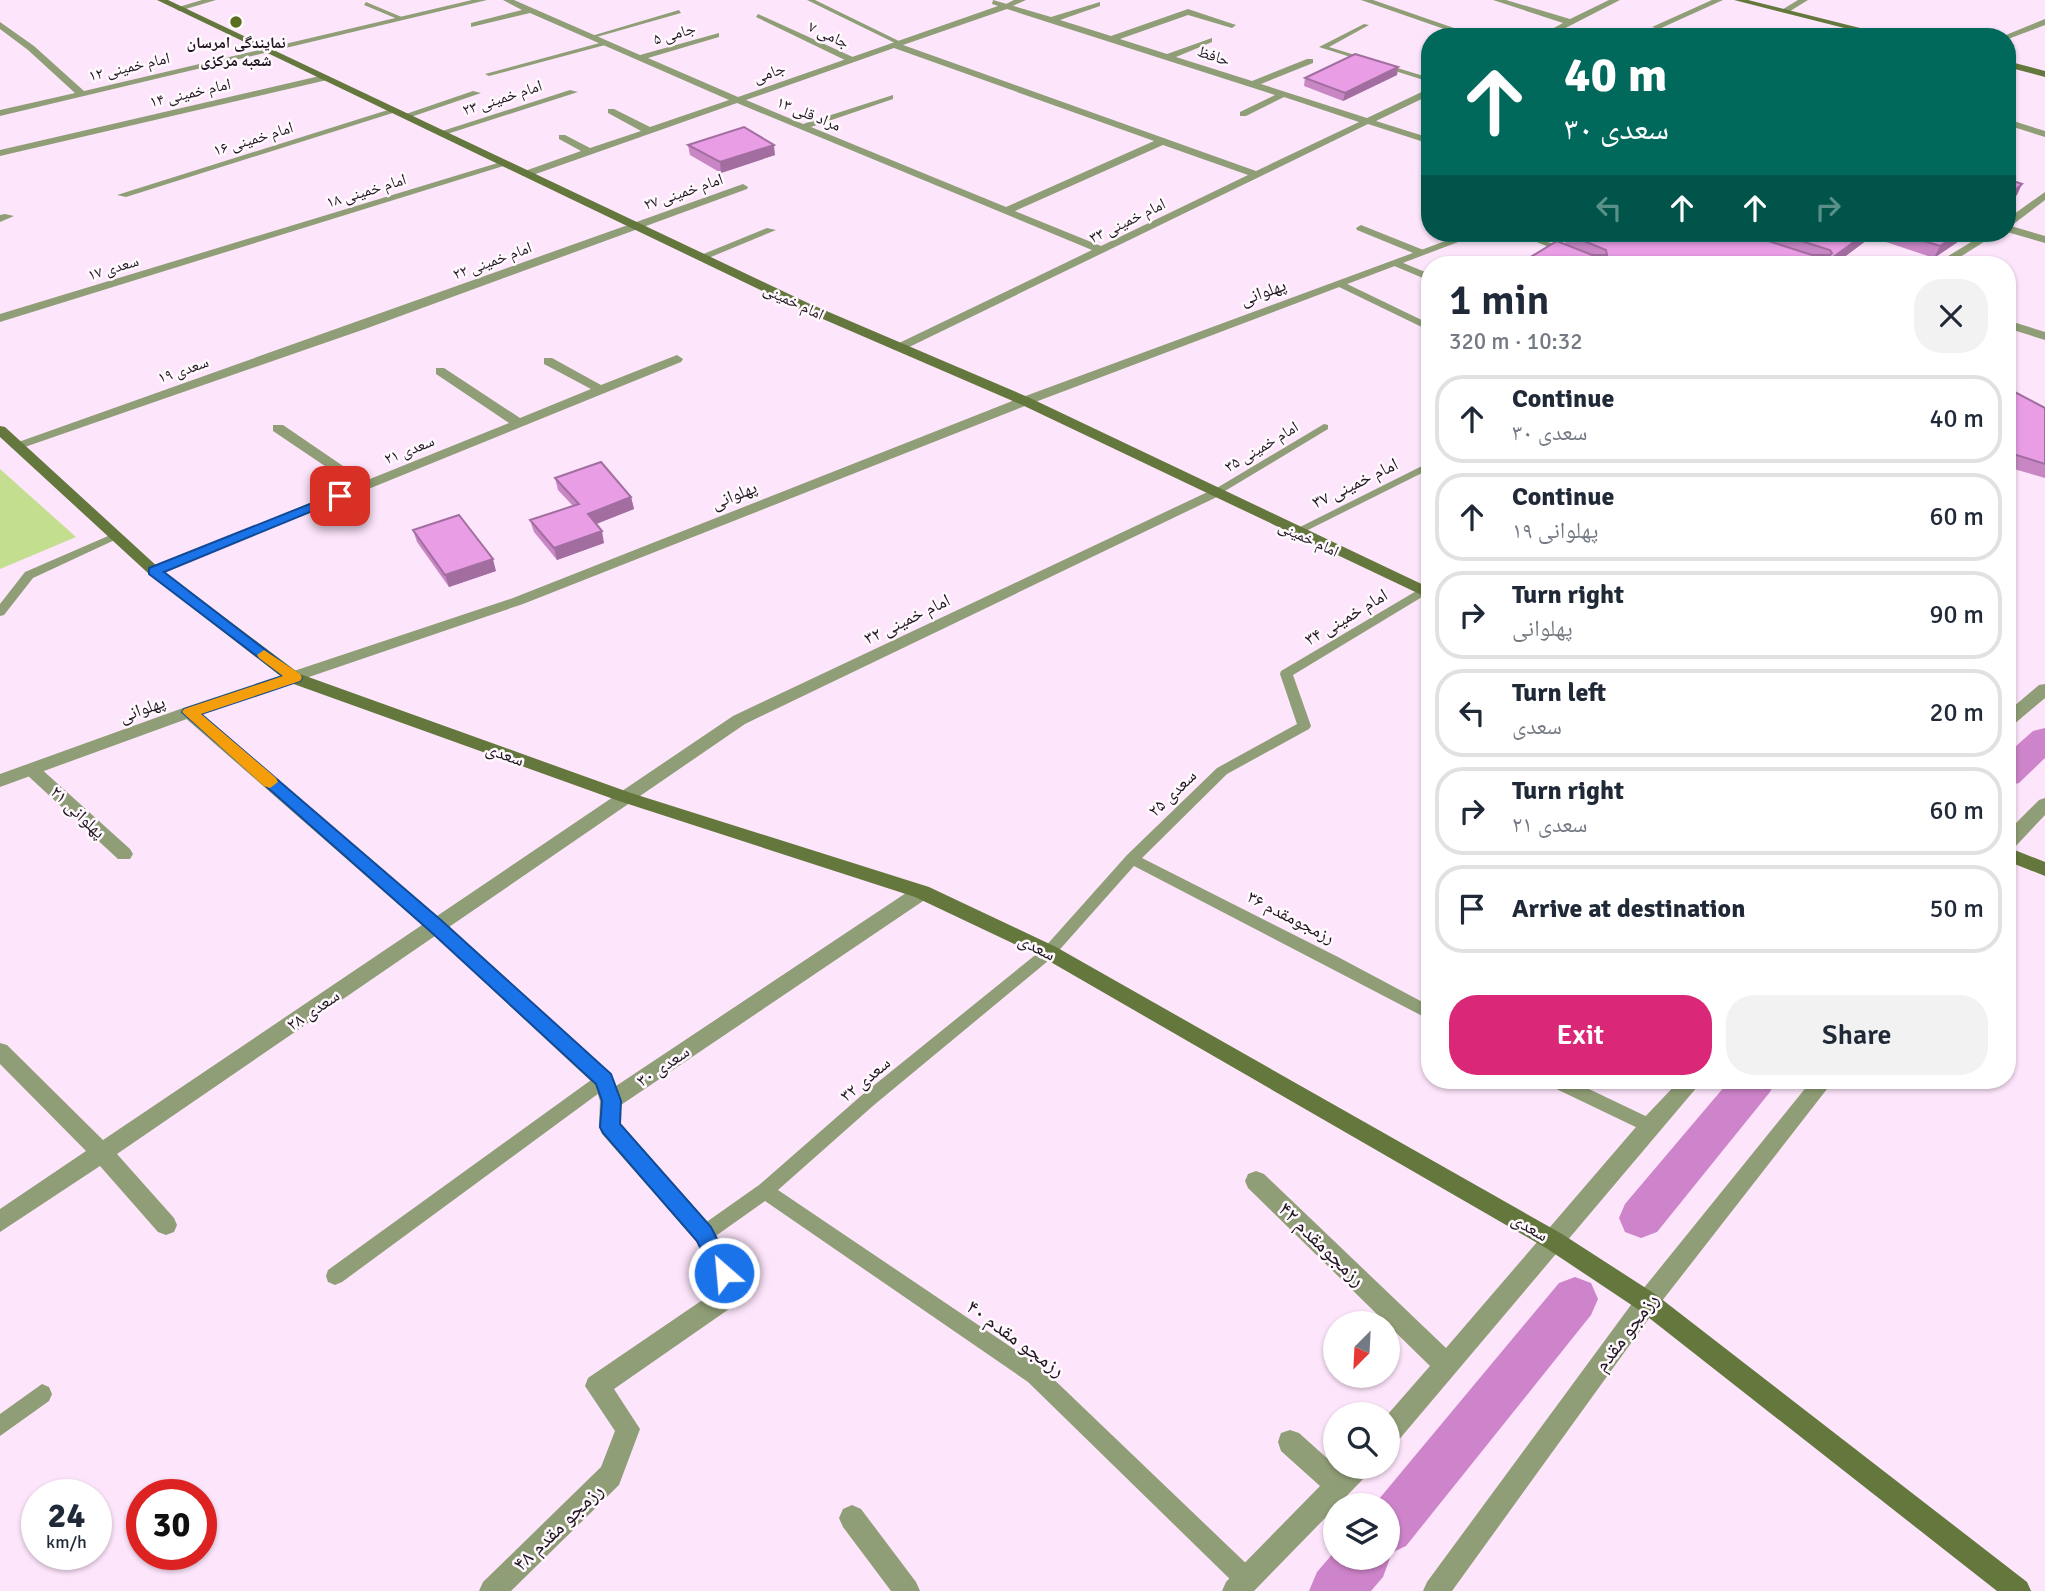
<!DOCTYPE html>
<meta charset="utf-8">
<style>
body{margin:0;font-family:Signika,"Noto Naskh Arabic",sans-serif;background:#f2f2f3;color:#1f2937;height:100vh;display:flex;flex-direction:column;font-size:26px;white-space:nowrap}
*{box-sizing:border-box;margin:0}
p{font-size:23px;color:#747a83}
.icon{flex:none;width:38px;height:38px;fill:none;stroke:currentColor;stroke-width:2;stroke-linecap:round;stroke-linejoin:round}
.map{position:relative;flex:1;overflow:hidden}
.side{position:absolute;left:1421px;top:256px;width:595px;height:833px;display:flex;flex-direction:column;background:#fff;border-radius:28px;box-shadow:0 2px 5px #0004}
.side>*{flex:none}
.guide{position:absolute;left:1421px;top:28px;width:595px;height:214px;border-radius:28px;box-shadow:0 2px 5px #0004;background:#00695c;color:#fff;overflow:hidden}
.needle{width:46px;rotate:204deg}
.buttons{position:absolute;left:1323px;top:1311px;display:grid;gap:14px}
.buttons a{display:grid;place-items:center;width:77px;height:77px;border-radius:50%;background:#fff;box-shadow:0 2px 5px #0004;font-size:35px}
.speed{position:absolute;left:21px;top:1479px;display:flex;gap:14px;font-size:35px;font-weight:700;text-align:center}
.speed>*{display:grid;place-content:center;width:91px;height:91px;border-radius:50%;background:#fff;box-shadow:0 2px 5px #0004;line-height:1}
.speed small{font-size:18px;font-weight:400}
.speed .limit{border:10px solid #d22;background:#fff;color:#111}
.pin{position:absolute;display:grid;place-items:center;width:60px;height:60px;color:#fff;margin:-30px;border-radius:14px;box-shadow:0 4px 10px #0006}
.me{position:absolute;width:77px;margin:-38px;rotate:333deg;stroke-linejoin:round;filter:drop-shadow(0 0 5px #0008)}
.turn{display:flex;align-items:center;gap:24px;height:147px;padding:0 28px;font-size:32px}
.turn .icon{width:91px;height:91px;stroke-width:2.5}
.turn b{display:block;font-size:49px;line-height:60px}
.lanes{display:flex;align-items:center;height:66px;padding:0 28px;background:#0003;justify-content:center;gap:35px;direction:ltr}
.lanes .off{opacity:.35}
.round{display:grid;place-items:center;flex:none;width:74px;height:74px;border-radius:28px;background:#f2f2f3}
.overview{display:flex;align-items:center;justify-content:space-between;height:119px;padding:0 28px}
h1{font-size:42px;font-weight:600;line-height:52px}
.primary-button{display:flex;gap:14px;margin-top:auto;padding:14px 28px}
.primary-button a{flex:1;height:80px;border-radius:28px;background:#db2777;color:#fff;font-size:28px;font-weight:600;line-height:80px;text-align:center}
.primary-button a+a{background:#f2f2f3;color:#1f2937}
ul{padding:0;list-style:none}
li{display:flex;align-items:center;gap:21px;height:88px;margin:0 14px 10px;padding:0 14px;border:4px solid #e0e1e3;border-radius:28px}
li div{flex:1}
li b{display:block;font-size:26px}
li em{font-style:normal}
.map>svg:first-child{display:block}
.green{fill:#c3de8f}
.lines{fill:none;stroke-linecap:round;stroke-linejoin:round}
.canal{fill:#ce84ca;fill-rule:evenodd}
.service{fill:#909e77;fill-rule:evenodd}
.minor{fill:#909e77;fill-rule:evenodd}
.tertiary{fill:#909e77;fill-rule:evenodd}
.secondary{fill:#64773c;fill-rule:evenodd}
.wall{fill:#c887c4}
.shaded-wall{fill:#a26ea0}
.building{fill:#e89de4;stroke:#a26ea0;stroke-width:2}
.route{fill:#1a73e8;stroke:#114b97;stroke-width:2}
.slow{fill:#f59e0b}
.poi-dot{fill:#586f20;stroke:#fff9fe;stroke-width:2.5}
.labels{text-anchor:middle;stroke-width:5;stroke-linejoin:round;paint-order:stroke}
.far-street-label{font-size:16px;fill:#201620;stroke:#fff9fe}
.far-poi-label{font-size:16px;font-weight:bold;fill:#201620;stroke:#fff9fe}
.street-label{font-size:18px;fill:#201620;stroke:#fff9fe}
.near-street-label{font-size:21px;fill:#201620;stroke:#fff9fe}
</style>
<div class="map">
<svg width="2045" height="1591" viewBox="0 0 2045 1591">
<rect width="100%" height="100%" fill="#fde5fb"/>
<path class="green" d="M 0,469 L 76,537 L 0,569 Z"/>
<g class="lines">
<path class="canal" d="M 2045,728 L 2045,758 L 2019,783 L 2007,786 L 2007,754 L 2033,731 Z
M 1730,1080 L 1776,1080 L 1770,1092 L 1657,1232 L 1641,1238 L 1625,1232 L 1619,1218 L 1625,1204 Z
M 1575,1277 L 1591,1283 L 1598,1299 L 1591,1315 L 1406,1546 L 1389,1554 L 1390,1558 L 1383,1577 L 1371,1591 L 1309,1591 L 1317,1572 L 1335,1551 L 1335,1558 L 1388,1558 L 1388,1505 L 1374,1505 L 1559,1283 Z"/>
<path class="service" d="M 807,0 L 815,0 L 903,43 L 897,44 Z
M 366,2 L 404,18 L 405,19 L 400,20 L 364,5 Z
M 679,10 L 681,13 L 593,38 L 588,37 Z
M 758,14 L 855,58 L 856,60 L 849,62 L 756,17 Z
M 1364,24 L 1369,25 L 1329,47 L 1430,78 L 1430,82 L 1319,47 Z
M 607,41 L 609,44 L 489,76 L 485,74 Z
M 1515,233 L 1526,233 L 1602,264 L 1590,264 Z
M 1337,282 L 1343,282 L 1430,324 L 1430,331 L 1337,286 Z
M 1324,424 L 1328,425 L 1328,429 L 1220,494 L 1216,495 L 1210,492 Z
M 1430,462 L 1430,469 L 1300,534 L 1292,534 L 1290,532 Z
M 115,533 L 121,536 L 119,538 L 33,578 L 4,615 L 0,616 L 0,604 L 25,572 Z
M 1423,587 L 1429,591 L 1427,594 L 1293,675 L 1311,726 L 1309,729 L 1227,774 L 1142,858 L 1338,957 L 1430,1006 L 1430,1020 L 1134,866 L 1054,956 L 874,1105 L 778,1190 L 1042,1368 L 1254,1571 L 1257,1579 L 1254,1587 L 1246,1590 L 1238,1587 L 1028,1382 L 765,1201 L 710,1240 L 704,1242 L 698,1240 L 695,1234 L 698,1228 L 759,1185 L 862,1095 L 1044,948 L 1127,855 L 1217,768 L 1297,724 L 1280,674 L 1281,671 Z
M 604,1073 L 610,1075 L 612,1080 L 610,1085 L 342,1282 L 335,1285 L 328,1282 L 326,1276 L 328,1270 L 598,1075 Z
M 1546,1080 L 1570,1080 L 1656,1121 L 1659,1126 L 1656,1131 L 1650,1133 L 1644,1131 L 1548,1085 Z
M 42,1384 L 49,1387 L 52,1394 L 49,1401 L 0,1436 L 0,1414 Z"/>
<path class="minor" d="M 202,0 L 216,0 L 179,11 L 175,8 Z
M 472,0 L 487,0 L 0,116 L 0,110 L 75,93 L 28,50 L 0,29 L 0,22 L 34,46 L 84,91 Z
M 503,0 L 514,0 L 640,55 L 719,33 L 719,37 L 648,58 L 738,97 L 998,6 L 992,4 L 993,0 L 1051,17 L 1100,2 L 1100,6 L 1060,20 L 1111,36 L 1188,9 L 1236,25 L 1232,28 L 1188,15 L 1120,39 L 1167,54 L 1212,38 L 1212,42 L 1176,57 L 1252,81 L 1307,59 L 1313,59 L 1313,63 L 1261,84 L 1367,118 L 1430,88 L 1430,95 L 1376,121 L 1430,138 L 1430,144 L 1368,124 L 901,351 L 897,350 L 897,344 L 1092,250 L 737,103 L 530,176 L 522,176 L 522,172 L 581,151 L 559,139 L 559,135 L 565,135 L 590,148 L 641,131 L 608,113 L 608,109 L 614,109 L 650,127 L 729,100 L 530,13 L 471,27 L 471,23 L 522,10 ZM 1007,9 L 1275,95 L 1240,112 L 1240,116 L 1246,116 L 1284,97 L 1359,122 L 1256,171 L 903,45 ZM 894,48 L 1154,141 L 1006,207 L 811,127 L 893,99 L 893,95 L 803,124 L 746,100 ZM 1163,145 L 1248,175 L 1101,246 L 1015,211 Z
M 1361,0 L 1373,0 L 1480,37 L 1467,37 Z
M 1493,0 L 1506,0 L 1570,19 L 1609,0 L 1620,0 L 1548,37 L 1537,37 L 1563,23 Z
M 1712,0 L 1723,0 L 1659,29 L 1652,27 Z
M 1798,0 L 1808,0 L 1787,13 L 1780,11 Z
M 324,75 L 329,78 L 327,80 L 0,156 L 0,150 Z
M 570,90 L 578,92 L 444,135 L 436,133 Z
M 473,91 L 481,93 L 408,118 L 400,116 Z
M 391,109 L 399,111 L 126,197 L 117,195 Z
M 2007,119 L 2045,131 L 2045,137 L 2007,125 Z
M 501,162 L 510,164 L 0,322 L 0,314 Z
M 743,184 L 748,187 L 747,189 L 365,329 L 22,448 L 12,448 L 10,445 Z
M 2045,192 L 2045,200 L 2011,226 L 2045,236 L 2045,243 L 2007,232 L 2007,219 Z
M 5,214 L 14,216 L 0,222 L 0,215 Z
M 1361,225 L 1426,251 L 1428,253 L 1418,255 L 1357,230 L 1356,228 Z
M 767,228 L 776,230 L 706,259 L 696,257 Z
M 1986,233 L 1998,233 L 1949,264 L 1935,264 Z
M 1396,260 L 1430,274 L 1430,281 L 1392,265 L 1390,263 Z
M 2007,320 L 2045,332 L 2045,340 L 2007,328 Z
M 677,355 L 683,359 L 681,362 L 159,574 L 154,575 L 147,571 L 353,485 L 273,431 L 273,425 L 283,425 L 365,481 L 509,423 L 436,374 L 436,368 L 444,368 L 520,418 L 591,389 L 544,364 L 544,358 L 552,358 L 601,385 Z
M 1216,488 L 1223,492 L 1221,495 L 745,724 L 449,927 L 611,1074 L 616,1086 L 915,887 L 929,887 L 931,892 L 929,897 L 621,1105 L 621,1124 L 712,1227 L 746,1292 L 742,1300 L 614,1389 L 640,1429 L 619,1485 L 511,1591 L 479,1591 L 483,1582 L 601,1467 L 615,1431 L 585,1386 L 588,1378 L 720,1288 L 696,1241 L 602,1134 L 599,1127 L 600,1101 L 595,1085 L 435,936 L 117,1154 L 174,1218 L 177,1225 L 174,1232 L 166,1235 L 158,1232 L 100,1166 L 0,1232 L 0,1209 L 86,1151 L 0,1064 L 0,1043 L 7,1045 L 103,1140 L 422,925 L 183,716 L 181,712 L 183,708 L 195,708 L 437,916 L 733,716 Z
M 2045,684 L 2045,698 L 2013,725 L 2007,727 L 2007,712 L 2039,685 Z
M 32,764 L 38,766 L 130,849 L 133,854 L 130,859 L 118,859 L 26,774 L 23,770 Z
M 1680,1080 L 1703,1080 L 1397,1442 L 1388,1445 L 1388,1414 L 1430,1366 L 1248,1188 L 1245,1181 L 1248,1174 L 1256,1171 L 1264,1174 L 1446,1348 L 1642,1120 Z
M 1290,1430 L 1299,1433 L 1338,1468 L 1370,1466 L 1367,1475 L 1254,1591 L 1222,1591 L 1226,1582 L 1320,1486 L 1281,1451 L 1278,1442 L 1281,1433 Z
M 852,1505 L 861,1509 L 916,1582 L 920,1591 L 891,1591 L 843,1527 L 839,1518 L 843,1509 Z"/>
<path class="tertiary" d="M 1014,0 L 1026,0 L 1006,9 L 1002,6 Z
M 2045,19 L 2045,25 L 2008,39 L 2001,37 Z
M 1467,233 L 1482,233 L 1030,404 L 523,604 L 195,716 L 0,787 L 0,774 L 183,708 L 513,598 L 1020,398 Z
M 2045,798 L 2045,815 L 2013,849 L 2007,851 L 2007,832 L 2039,800 Z
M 1812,1080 L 1834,1080 L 1655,1310 L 1452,1591 L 1423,1591 L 1427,1582 L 1639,1294 Z"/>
<path class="secondary" d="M 157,0 L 168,0 L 810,304 L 1030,398 L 1430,588 L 1430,599 L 1020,404 L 802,310 Z
M 1734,0 L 1748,0 L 1896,37 L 1880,37 Z
M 2007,61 L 2045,71 L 2045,77 L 2007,67 Z
M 0,426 L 5,427 L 159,568 L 300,674 L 631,793 L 929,887 L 1056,947 L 1562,1234 L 1655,1294 L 2027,1582 L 2031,1591 L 1997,1591 L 1639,1310 L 1546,1248 L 1042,957 L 915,897 L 619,801 L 288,682 L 149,574 L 0,437 Z
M 2007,847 L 2045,862 L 2045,876 L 2007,861 Z"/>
</g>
<path class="wall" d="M 1398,67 L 1397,75 L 1343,101 L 1304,86 L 1305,78 Z
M 688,145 L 775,155 L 721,173 L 690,155 Z
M 1721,233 L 1971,233 L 1934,258 L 1871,237 L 1835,264 L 1519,264 L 1565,244 L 1567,234 L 1716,236 Z
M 2007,388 L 2045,408 L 2045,478 L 2007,467 Z
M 555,478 L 631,497 L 634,509 L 596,524 L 604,543 L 557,560 L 534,532 L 530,520 L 573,506 L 558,490 Z
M 413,530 L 496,571 L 449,587 L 417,542 Z"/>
<path class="shaded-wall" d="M 1398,67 L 1397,75 L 1343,101 L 1345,93 Z
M 774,145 L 775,155 L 721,173 L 720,162 Z
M 2022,184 L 2017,195 L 2007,203 L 2007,197 Z
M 1866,233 L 1873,233 L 1871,237 L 1835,264 L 1824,264 Z
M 1960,233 L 1971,233 L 1934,258 L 1940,246 Z
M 631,497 L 634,509 L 591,526 L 588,514 Z
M 602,531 L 604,543 L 557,560 L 554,548 Z
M 493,559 L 496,571 L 449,587 L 445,575 Z"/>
<path class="building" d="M 1355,54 L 1398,67 L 1345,93 L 1305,78 Z
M 744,127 L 774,145 L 720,162 L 688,145 Z
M 2007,179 L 2022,184 L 2007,197 Z
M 1570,233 L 1706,233 L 1716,236 L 1721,233 L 1743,233 L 1812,255 L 1830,255 L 1832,253 L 1830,250 L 1776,233 L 1866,233 L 1824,264 L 1519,264 L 1557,241 L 1592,255 L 1607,255 L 1606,250 L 1567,234 Z
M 1898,233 L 1960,233 L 1940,246 Z
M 2007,388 L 2045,408 L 2045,464 L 2007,452 Z
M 601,462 L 631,497 L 588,514 L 602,531 L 554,548 L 530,520 L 579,504 L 555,478 Z
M 459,515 L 493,559 L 445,575 L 413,530 Z"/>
<path class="route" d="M 340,492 L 344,493 L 344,498 L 164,572 L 302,678 L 300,681 L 201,714 L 442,921 L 611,1074 L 621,1101 L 620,1124 L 711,1227 L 734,1273 L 731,1280 L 724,1283 L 716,1280 L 697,1241 L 603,1133 L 600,1127 L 602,1101 L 596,1084 L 430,931 L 182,712 L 184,709 L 283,676 L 149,574 L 149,568 Z"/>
<path class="slow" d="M 264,650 L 300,674 L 302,678 L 300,681 L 201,714 L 276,778 L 278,782 L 270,788 L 264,786 L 182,712 L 184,709 L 283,676 L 259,658 L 257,655 Z"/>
<circle class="poi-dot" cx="236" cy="22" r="7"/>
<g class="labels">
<g class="far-street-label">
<text transform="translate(674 33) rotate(-16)" y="6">جامی ۵</text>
<text transform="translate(829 34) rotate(25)" y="6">جامی ۷</text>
<text transform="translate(1214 55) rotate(18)" y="6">حافظ</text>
<text transform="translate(129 66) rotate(-13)" y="6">امام خمینی ۱۲</text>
<text transform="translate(769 72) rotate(-19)" y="6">جامی</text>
<text transform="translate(190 92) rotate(-13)" y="6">امام خمینی ۱۴</text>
<text transform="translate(502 97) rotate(-18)" y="6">امام خمینی ۲۳</text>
<text transform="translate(809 113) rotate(22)" y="6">مراد قلی ۱۳</text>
<text transform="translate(253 138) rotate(-17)" y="6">امام خمینی ۱۶</text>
<text transform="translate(366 190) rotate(-17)" y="6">امام خمینی ۱۸</text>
<text transform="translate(683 191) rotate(-19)" y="6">امام خمینی ۲۷</text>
<text transform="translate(1127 220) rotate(-26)" y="6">امام خمینی ۳۳</text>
<text transform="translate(492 260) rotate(-20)" y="6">امام خمینی ۲۲</text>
<text transform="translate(113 267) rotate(-17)" y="6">سعدی ۱۷</text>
<text transform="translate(794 301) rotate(25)" y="6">امام خمینی</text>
<text transform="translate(183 369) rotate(-19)" y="6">سعدی ۱۹</text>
<text transform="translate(1261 446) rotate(-31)" y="6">امام خمینی ۳۵</text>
<text transform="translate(409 449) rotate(-22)" y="6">سعدی ۲۱</text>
<text transform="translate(1309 538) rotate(25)" y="6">امام خمینی</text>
</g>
<g class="far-poi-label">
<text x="236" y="48">نمایندگی امرسان<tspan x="236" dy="18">شعبه مرکزی</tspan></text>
</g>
<g class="street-label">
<text transform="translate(1263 292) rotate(-20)" y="6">پهلوانی</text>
<text transform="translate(1355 483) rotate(-26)" y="6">امام خمینی ۳۷</text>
<text transform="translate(734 495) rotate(-22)" y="6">پهلوانی</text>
<text transform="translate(1346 617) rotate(-31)" y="6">امام خمینی ۳۴</text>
<text transform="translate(907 619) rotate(-26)" y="6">امام خمینی ۳۲</text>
<text transform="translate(142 709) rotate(-20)" y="6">پهلوانی</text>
<text transform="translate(505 754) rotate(20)" y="6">سعدی</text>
<text transform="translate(1172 793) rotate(-44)" y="6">سعدی ۲۵</text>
<text transform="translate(78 812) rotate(43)" y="6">پهلوانی ۲۱</text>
<text transform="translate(1291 917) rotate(27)" y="6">رزمجومقدم ۳۶</text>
<text transform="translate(1037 947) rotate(27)" y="6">سعدی</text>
<text transform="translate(313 1010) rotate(-34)" y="6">سعدی ۲۸</text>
<text transform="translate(663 1066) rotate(-34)" y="6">سعدی ۳۰</text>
<text transform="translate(865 1079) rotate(-40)" y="6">سعدی ۳۲</text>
<text transform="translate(1530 1227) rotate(30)" y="6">سعدی</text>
</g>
<g class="near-street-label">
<text transform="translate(1322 1244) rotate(44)" y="7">رزمجومقدم ۴۲</text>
<text transform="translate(1626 1332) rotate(-53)" y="7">رزمجو مقدم</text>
<text transform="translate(1016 1338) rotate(36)" y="7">رزمجو مقدم ۴۰</text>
<text transform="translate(558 1527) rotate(-44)" y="7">رزمجو مقدم ۴۸</text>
</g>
</g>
</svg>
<div class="buttons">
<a><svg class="needle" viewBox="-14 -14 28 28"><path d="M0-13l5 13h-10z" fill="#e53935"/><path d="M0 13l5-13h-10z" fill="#747a83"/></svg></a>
<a><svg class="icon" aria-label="search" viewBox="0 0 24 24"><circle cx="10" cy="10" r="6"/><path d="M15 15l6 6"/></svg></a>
<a><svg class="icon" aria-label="layers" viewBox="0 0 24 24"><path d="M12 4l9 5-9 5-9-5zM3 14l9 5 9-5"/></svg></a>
</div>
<div class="speed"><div>24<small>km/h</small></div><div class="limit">30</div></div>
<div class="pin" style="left:340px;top:496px;background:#d93025"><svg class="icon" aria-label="arrive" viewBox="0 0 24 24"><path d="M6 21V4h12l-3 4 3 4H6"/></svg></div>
<svg class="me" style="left:724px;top:1273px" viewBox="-20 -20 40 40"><circle r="17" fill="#1a73e8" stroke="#fff" stroke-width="3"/><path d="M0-11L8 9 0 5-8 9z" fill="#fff"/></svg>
<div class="guide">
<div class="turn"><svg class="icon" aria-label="ahead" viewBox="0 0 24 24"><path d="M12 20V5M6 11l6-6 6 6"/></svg><div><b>40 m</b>سعدی ۳۰</div></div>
<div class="lanes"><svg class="icon off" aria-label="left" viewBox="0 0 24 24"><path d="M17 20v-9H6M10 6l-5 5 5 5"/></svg><svg class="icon" aria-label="ahead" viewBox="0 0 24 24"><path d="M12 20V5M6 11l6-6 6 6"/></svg><svg class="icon" aria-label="ahead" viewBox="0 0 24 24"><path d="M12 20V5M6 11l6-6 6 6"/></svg><svg class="icon off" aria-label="right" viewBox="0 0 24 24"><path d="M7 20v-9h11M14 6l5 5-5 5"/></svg></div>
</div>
<section class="side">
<div class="overview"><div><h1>1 min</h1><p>320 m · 10:32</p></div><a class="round"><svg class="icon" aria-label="close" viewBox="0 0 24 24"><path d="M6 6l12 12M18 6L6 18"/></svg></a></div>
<ul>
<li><svg class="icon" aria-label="ahead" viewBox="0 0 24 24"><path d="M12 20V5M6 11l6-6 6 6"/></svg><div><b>Continue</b><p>سعدی ۳۰</p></div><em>40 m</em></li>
<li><svg class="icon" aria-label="ahead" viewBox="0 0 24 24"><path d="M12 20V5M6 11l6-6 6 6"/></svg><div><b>Continue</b><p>پهلوانی ۱۹</p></div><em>60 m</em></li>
<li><svg class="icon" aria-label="right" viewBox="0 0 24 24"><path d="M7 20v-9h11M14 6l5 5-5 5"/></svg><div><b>Turn right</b><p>پهلوانی</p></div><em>90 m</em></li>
<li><svg class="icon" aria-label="left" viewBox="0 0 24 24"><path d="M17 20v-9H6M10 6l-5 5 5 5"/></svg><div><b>Turn left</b><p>سعدی</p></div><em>20 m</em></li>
<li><svg class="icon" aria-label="right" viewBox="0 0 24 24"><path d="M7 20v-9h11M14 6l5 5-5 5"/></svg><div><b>Turn right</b><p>سعدی ۲۱</p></div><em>60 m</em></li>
<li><svg class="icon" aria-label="arrive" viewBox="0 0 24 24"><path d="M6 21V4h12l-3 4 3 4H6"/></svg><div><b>Arrive at destination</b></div><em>50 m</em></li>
</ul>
<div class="primary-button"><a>Exit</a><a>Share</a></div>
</section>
</div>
